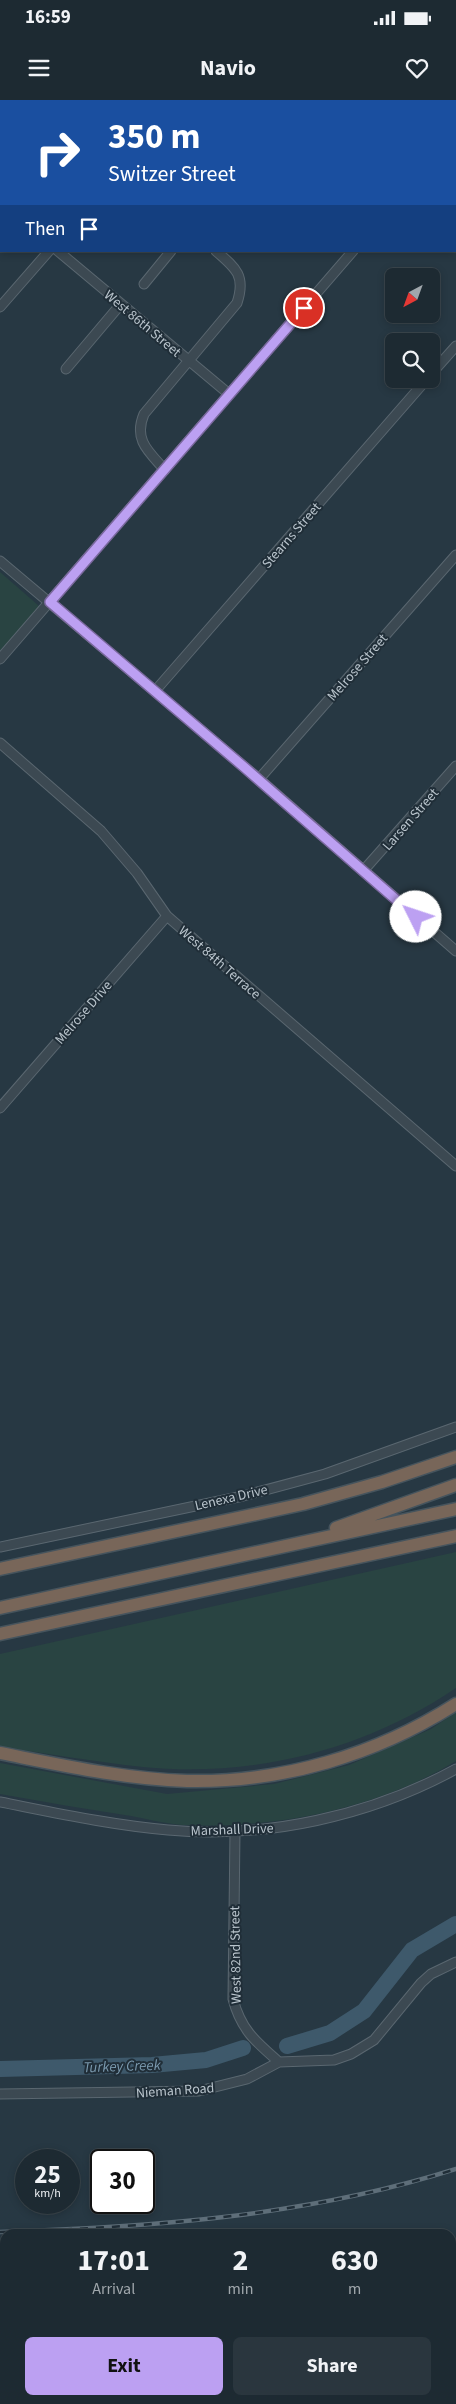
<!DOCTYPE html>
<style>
body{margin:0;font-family:"Source Sans 3",sans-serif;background:#2a363e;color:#f1f3f6;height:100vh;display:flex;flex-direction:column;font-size:19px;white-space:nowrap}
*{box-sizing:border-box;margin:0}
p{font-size:16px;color:#a0a7ac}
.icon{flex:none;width:28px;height:28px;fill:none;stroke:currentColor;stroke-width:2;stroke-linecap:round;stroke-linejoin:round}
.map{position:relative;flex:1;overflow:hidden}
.side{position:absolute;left:0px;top:2129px;width:456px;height:176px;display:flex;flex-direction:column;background:#1d2a32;border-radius:15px 15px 0 0;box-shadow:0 2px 8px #0003,0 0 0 1px #3b464d}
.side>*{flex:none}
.banner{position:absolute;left:0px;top:0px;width:456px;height:152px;box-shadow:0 2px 8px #0003,0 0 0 1px #3b464d;background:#1a4fa0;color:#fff;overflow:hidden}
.needle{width:32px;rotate:221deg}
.tools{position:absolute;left:385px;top:168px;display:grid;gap:10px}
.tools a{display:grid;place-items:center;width:55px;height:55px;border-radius:8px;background:#1d2a32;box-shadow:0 2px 8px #0003,0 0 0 1px #3b464d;font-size:25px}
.speed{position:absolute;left:15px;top:2049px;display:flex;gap:10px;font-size:25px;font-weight:700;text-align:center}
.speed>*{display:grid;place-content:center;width:65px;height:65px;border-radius:50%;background:#1d2a32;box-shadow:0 2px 8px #0003,0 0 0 1px #3b464d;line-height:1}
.speed small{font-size:12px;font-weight:400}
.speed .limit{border:2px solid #111;border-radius:8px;background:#fff;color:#111}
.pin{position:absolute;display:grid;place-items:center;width:42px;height:42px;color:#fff;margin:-21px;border:2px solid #fff;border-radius:50%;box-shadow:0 1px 5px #0007}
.me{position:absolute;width:55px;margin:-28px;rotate:311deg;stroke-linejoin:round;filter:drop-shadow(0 0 4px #0008)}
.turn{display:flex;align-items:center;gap:18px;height:105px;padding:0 25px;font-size:22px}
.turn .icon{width:65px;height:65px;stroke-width:2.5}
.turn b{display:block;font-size:35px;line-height:42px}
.then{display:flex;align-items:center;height:48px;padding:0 25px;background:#0003;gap:10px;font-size:19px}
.eta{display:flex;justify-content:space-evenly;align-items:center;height:85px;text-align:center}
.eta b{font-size:30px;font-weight:700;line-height:35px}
.cta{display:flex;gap:10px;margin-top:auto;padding:10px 25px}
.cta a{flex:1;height:58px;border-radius:8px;background:#bca0f2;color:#111;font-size:20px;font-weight:700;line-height:58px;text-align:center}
.cta a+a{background:#2a363e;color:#f1f3f6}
.status{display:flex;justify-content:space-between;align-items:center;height:35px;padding:0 25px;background:#1d2a32;direction:ltr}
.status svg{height:14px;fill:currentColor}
header{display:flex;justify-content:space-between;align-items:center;height:65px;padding:0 25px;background:#1d2a32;font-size:22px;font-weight:700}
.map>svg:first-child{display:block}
</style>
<div class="status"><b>16:59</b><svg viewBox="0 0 49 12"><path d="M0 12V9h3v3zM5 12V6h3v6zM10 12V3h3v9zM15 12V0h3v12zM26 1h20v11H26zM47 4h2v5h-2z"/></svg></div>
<header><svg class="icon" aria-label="menu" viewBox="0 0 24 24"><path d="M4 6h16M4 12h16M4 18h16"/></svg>Navio<svg class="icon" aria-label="heart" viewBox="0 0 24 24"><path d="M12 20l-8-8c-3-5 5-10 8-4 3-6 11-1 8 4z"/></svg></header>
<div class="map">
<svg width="456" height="2304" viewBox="0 0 456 2304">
<rect width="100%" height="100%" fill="#273843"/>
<path fill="#294442" d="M 0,472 L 39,506 L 0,551 Z
M 456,1452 L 456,1588 C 365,1650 253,1678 143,1667 C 95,1662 47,1653 0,1647 L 0,1554 Z
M 456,1612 L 456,1661 C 377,1709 275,1729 183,1725 C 166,1724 148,1719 131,1716 C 87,1709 44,1702 0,1694 L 0,1663 L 167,1694 L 274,1684 L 349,1665 L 431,1629 Z"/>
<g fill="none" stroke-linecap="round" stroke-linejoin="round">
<path stroke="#3e596b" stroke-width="16" d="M 287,1946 L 330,1933 L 364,1911 L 412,1850 L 456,1824
M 0,1969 L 152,1965 L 206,1960 L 243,1948"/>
<g stroke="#5a6770" stroke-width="11">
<path id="minor" d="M 455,34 L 456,33
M 0,51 L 1,49
M 0,100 L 1,101
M 58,151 L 229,294
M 144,184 L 171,151
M 0,207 L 49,151
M 66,269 L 120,205
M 431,274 L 456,246
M 165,370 C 149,352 133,340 144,314 L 237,203 C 246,176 236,168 216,151
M 0,461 L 259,679 L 456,851
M 0,559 L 353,151
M 155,591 L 427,279
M 0,643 L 101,731 L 137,773 L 167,816 L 456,1066
M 259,679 L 456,455
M 363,771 L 456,666
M 0,1008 L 167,816
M 0,1447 L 243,1396 L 325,1374 L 456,1327
M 0,1702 C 56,1713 111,1725 168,1730 C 266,1739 370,1716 456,1669
M 235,1731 L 233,1899 C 241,1930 256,1942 279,1962
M 0,1994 L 199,1991 L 247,1979 L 279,1962 L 334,1960 L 351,1954 L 374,1940 L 421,1883 L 431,1874 L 456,1862
M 451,2238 L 456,2237
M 312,2304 L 314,2300"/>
</g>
<g stroke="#48555f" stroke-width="14">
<path id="major" d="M 295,0 L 296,1
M 313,0 L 315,1
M 455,121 L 456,122
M 455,138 L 456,139"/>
</g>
<g stroke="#46545d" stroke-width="15">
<path id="highway" d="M 336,1428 L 456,1385
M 0,1469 L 303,1404 L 382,1382 L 456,1357
M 0,1508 L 456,1409
M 0,1534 L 456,1436
M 0,1653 C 61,1665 124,1679 187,1681 C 282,1683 376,1655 456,1604"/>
</g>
<use href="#minor" stroke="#3c4952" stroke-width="9"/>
<use href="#major" stroke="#5a6872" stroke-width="11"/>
<use href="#highway" stroke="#786659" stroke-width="12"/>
<g stroke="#5e6e79" stroke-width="4.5">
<path id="rail" d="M 0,2132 C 154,2127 308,2116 456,2069"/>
</g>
<use href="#rail" stroke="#202e38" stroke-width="2.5" stroke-dasharray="8" stroke-linecap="butt"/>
</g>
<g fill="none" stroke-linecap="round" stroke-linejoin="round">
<g stroke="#7a689d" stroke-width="12">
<path id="route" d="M 304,208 L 50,502 L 244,667 L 416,817"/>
</g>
<use href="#route" stroke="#bca0f2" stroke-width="9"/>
</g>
<g text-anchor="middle" stroke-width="4" stroke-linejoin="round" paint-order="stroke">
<g font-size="14" fill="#b9c4cc" stroke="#202e38">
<text transform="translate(143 223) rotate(40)" y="5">West 86th Street</text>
<text transform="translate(291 435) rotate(-49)" y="5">Stearns Street</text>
<text transform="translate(357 567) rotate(-49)" y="5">Melrose Street</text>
<text transform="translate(410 719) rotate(-49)" y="5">Larsen Street</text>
<text transform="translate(220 862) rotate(41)" y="5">West 84th Terrace</text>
<text transform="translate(83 912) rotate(-49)" y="5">Melrose Drive</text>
<text transform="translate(231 1397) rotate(-13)" y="5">Lenexa Drive</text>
<text transform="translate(232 1729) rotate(-2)" y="5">Marshall Drive</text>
<text transform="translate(235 1855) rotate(-91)" y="5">West 82nd Street</text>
<text transform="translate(175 1990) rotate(-4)" y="5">Nieman Road</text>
</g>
<g font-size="15" font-style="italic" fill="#7a99ae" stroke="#202e38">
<text transform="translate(122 1966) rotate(-2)" y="5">Turkey Creek</text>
</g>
</g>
</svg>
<div class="tools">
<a><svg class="needle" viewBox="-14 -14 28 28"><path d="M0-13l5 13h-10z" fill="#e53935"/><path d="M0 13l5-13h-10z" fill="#a0a7ac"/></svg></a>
<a><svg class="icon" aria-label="search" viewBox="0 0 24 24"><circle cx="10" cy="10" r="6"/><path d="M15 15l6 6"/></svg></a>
</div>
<div class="speed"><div>25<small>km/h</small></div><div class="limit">30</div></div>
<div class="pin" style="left:304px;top:208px;background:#d93025"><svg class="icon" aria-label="arrive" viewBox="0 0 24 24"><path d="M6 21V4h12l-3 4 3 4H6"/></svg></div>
<svg class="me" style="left:416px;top:817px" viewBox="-20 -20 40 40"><circle r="19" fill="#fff"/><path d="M0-13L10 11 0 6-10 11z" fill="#bca0f2"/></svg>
<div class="banner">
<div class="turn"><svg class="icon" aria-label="right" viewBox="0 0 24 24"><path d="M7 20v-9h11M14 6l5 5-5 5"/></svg><div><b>350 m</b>Switzer Street</div></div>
<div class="then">Then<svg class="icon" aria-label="arrive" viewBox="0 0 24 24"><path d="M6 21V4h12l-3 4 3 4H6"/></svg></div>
</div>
<section class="side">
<div class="eta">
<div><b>17:01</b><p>Arrival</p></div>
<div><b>2</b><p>min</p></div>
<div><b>630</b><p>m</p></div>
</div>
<div class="cta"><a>Exit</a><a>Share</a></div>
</section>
</div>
